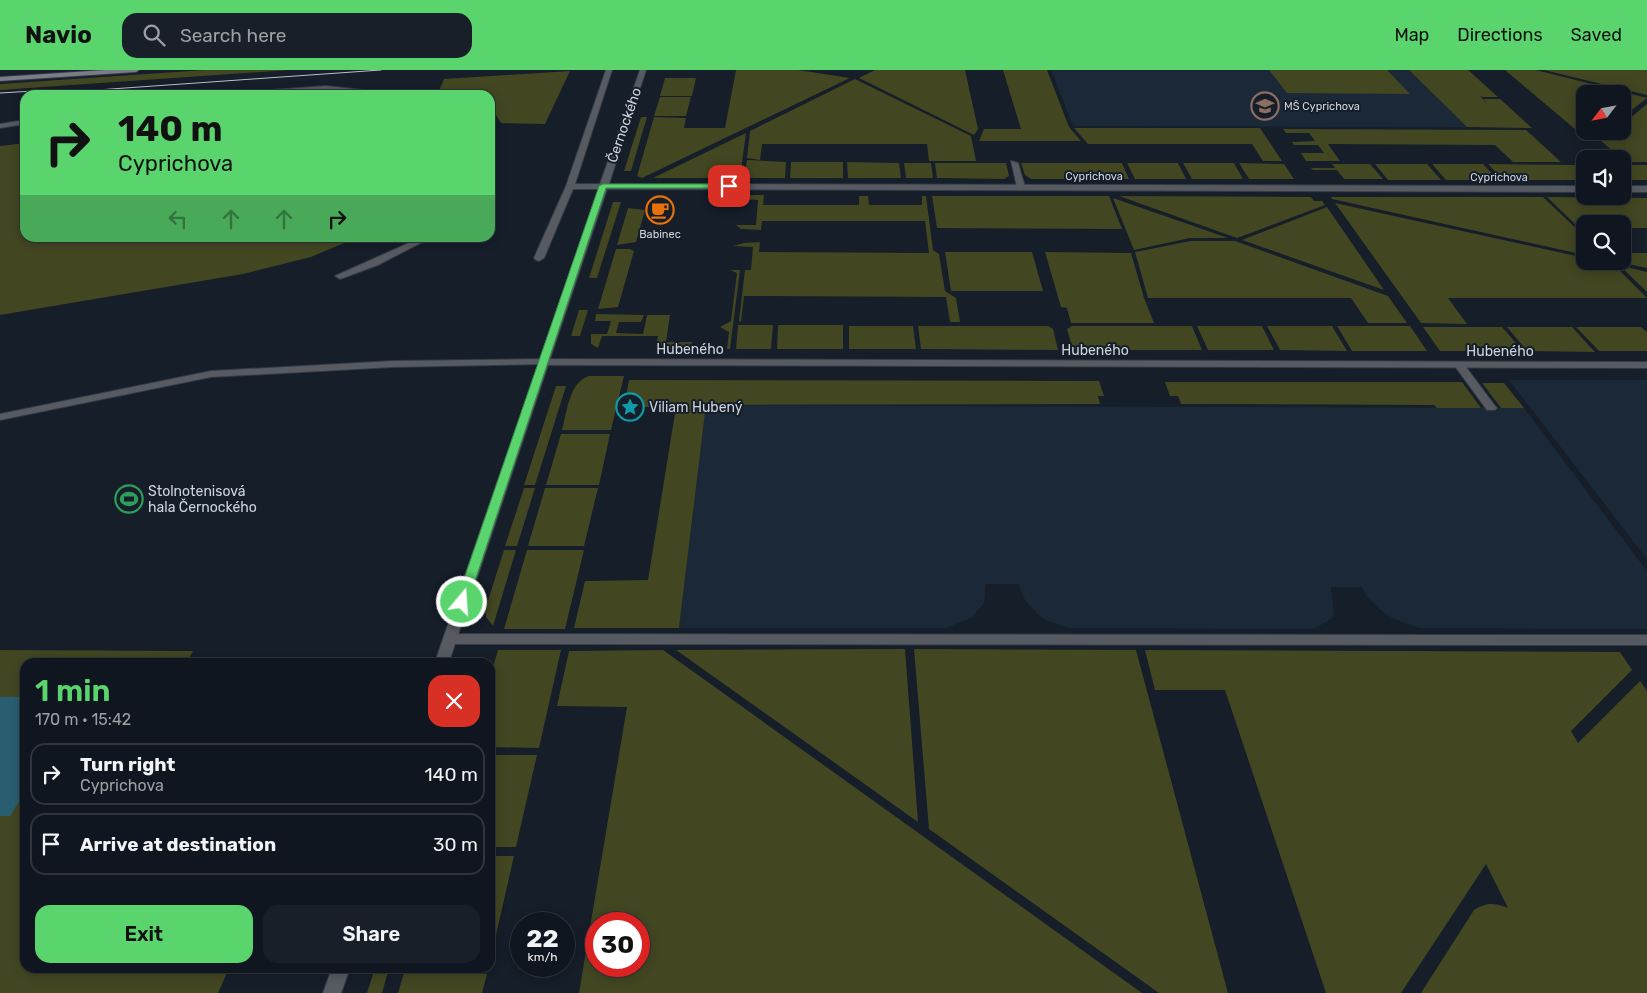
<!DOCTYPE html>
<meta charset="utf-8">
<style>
body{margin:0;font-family:Rubik,sans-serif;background:#191f28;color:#f1f3f6;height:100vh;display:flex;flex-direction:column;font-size:19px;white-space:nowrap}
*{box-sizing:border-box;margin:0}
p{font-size:16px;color:#9c9fa4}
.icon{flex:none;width:28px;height:28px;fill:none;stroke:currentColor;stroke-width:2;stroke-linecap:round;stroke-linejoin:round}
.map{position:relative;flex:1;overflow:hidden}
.drawer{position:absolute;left:20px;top:588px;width:475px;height:315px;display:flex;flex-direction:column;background:#10161f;border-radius:15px;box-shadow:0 2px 12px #0003,0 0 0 1px #30353d}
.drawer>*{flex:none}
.guide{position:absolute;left:20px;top:20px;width:475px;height:152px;border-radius:15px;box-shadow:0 2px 12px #0003,0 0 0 1px #30353d;background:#5ad56e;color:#111;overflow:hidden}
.needle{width:32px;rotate:238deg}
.fabs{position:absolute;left:1576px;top:15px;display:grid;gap:10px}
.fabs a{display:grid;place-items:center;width:55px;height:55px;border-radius:10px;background:#10161f;box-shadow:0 2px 12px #0003,0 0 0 1px #30353d;font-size:25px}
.speed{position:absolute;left:510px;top:842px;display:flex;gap:10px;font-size:25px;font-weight:700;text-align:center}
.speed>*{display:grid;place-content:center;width:65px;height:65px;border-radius:50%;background:#10161f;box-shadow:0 2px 12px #0003,0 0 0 1px #30353d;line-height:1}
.speed small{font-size:12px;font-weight:400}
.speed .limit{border:8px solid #d22;background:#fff;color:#111}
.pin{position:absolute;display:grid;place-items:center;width:42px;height:42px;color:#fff;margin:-21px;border-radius:10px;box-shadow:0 2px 8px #0006}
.me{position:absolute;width:55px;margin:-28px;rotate:18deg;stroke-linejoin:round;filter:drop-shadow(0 0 4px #0008)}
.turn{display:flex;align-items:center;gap:18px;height:105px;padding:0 15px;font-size:22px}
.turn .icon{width:65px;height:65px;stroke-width:2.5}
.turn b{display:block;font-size:35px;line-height:42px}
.lanes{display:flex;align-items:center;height:48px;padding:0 15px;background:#0003;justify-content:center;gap:25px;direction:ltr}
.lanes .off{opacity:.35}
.round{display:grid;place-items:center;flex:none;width:52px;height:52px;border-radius:15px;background:#191f28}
.overview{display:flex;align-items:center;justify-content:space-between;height:85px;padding:0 15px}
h1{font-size:30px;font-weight:600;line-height:38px;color:#5ad56e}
.primary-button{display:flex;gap:10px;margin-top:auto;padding:10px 15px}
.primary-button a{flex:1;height:58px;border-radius:15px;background:#5ad56e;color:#111;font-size:20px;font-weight:600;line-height:58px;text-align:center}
.primary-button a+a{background:#191f28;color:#f1f3f6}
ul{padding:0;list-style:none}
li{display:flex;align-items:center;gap:15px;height:62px;margin:0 10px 8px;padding:0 5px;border:2px solid #30353d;border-radius:15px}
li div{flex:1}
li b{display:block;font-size:19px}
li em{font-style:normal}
header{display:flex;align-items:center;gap:30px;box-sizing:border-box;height:70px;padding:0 25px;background:#5ad56e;color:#111}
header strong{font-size:24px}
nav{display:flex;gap:28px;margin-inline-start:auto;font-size:18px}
.search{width:350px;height:45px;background:#191f28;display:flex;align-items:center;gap:12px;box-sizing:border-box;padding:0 18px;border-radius:15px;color:#9c9fa4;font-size:19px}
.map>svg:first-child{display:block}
</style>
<header>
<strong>Navio</strong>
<div class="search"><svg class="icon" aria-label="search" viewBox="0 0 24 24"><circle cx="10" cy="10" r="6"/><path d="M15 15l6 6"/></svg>Search here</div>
<nav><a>Map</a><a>Directions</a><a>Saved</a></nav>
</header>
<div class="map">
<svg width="1647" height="923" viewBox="0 0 1647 923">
<rect width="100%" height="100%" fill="#151e29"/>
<path fill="#1b2837" d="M 1051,0 L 1409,0 L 1467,57 L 1073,56 Z
M 1509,310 L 1647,310 L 1647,489 Z
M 706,335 L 1524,338 L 1647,501 L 1647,559 L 1419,558 L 1394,549 L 1383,542 L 1366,526 L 1362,517 L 1331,517 L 1334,543 L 1331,549 L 1314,559 L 1068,558 L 1045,550 L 1037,544 L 1025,530 L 1018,514 L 986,514 L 984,533 L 973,547 L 946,558 L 679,558 Z"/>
<path fill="#424621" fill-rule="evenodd" d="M 205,0 L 290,0 L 0,20 L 0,14 Z
M 736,0 L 798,0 L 850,8 L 642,108 L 637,106 L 654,47 L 686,48 L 684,58 L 725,58 Z
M 875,0 L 965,0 L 978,59 L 974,65 L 859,8 Z
M 1003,0 L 1047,0 L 1069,57 L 1081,71 L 979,71 L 984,59 L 1021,59 Z
M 1269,0 L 1387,0 L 1410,24 L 1287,23 Z
M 1409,0 L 1468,0 L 1498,27 L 1482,27 L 1479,25 L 1486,32 L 1484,29 L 1500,29 L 1532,58 L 1467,57 Z
M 1505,0 L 1536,0 L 1647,28 L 1623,47 L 1622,24 L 1585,24 L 1585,60 L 1576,60 Z
M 1544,0 L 1647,0 L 1647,25 Z
M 570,1 L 545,54 L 501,53 L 494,42 L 490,40 L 490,25 L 437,25 L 444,9 Z
M 665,8 L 696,8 L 692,26 L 660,26 Z
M 855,9 L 971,66 L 976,91 L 929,91 L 927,74 L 762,74 L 760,90 L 747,88 L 750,61 Z
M 660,27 L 691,27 L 686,46 L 654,46 Z
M 1647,34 L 1647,92 L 1626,92 L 1601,71 L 1613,61 L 1622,61 L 1623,54 Z
M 641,47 L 647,47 L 631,101 L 624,101 Z
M 1074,58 L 1260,58 L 1282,91 L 1263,91 L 1252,74 L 1088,74 Z
M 1283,59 L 1526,60 L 1561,92 L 1513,92 L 1495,75 L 1328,74 L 1340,91 L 1306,91 L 1301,83 L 1324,83 L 1318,75 L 1294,75 L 1292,72 L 1315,71 L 1309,63 L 1286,63 Z
M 746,63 L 740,108 L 653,108 Z
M 25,73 L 25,168 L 356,168 L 311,187 L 243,204 L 0,245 L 0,76 Z
M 747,90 L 786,92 L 785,108 L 744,108 Z
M 791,92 L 843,92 L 843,108 L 790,108 Z
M 847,92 L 899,93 L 901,108 L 848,108 Z
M 904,93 L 931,93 L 933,108 L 906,108 Z
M 935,93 L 1006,93 L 1009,106 L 1004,109 L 937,108 Z
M 1021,93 L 1122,93 L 1129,109 L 1031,109 L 1025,105 Z
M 1127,93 L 1178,93 L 1186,109 L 1135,109 Z
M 1183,93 L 1234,93 L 1243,109 L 1192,109 Z
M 1239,93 L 1284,94 L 1294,109 L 1249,109 Z
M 1332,94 L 1370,94 L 1383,109 L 1344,109 L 1337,100 L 1313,100 L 1311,98 L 1335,98 Z
M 1375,94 L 1427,94 L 1441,110 L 1388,110 Z
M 1432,94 L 1483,94 L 1498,110 L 1446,110 Z
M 1488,94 L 1584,95 L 1585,110 L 1503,110 Z
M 1623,95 L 1647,95 L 1647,110 L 1623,110 Z
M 744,125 L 764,125 L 763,135 L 859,135 L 859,126 L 868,126 L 869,135 L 922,135 L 922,126 L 926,126 L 933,180 L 939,184 L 945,221 L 956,228 L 960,252 L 950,252 L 946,227 L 744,226 L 741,252 L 739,251 L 745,200 L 751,200 L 753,177 L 733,176 L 744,173 L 760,172 L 759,182 L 929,183 L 925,151 L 762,151 L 761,160 L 741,159 L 736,155 L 756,155 L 758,130 L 739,129 Z
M 932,126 L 1109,126 L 1122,159 L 937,158 Z
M 1119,126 L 1311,127 L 1314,131 L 1322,131 L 1325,135 L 1237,168 Z
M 1331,127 L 1543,127 L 1585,167 L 1585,185 L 1332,129 Z
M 1547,127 L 1647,128 L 1647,158 L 1623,158 L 1622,154 L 1585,154 L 1585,158 L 1579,158 Z
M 1113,128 L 1228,168 L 1190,168 L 1134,180 Z
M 613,132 L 621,132 L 597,208 L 589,208 Z
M 1335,133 L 1585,188 L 1585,191 L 1613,194 L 1647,228 L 1448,228 L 1467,254 L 1421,253 Z
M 1327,137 L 1384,220 L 1242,170 Z
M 628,138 L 645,140 L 636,172 L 617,175 Z
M 1191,171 L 1235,171 L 1388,226 L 1407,253 L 1368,253 L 1351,228 L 1148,228 L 1135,182 Z
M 616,179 L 630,179 L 634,181 L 618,237 L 598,239 Z
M 945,182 L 1032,182 L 1043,221 L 951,221 Z
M 1045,182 L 1131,183 L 1144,228 L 1154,253 L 1071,253 L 1067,238 L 1061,237 Z
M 1623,183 L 1647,183 L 1647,198 L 1614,191 L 1622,191 Z
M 1619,195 L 1647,202 L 1647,222 Z
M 730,200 L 740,200 L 730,279 L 727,279 L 729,262 L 720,257 L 731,251 L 737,203 Z
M 579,240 L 588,240 L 580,266 L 571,266 Z
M 596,244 L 644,245 L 641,252 L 619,252 L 616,263 L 643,264 L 647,245 L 670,245 L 666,272 L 693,272 L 687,278 L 656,278 L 658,266 L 602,266 L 598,278 L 591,274 L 591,264 L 607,264 L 611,251 L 595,251 Z
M 738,255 L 773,255 L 771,279 L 736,279 Z
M 778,255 L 843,255 L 843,279 L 777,279 Z
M 849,256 L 913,256 L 916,279 L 849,279 Z
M 918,256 L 1048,256 L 1053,259 L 1058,280 L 921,279 Z
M 1072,256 L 1192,256 L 1202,280 L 1073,280 L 1067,259 Z
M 1197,256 L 1262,256 L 1274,280 L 1208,280 Z
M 1267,256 L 1332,256 L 1347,281 L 1280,280 Z
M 1337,256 L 1410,256 L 1427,281 L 1352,281 Z
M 1423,257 L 1502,257 L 1523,281 L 1440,281 Z
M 1507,257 L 1572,257 L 1595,282 L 1527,281 Z
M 1576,257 L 1641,257 L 1647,262 L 1647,281 L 1599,281 Z
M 589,306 L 624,306 L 611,360 L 562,360 C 567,342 569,312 589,306 Z
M 629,310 L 1099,311 L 1104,326 L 1098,326 L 1100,334 L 706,335 L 679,558 L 574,558 L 585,511 L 648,510 L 676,337 L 624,337 Z
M 1165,312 L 1462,312 L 1481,338 L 1437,338 L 1434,335 L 1181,334 L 1178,326 L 1170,326 Z
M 1482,313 L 1504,313 L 1524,338 L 1501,338 Z
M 556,316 L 566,316 L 535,415 L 524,415 Z
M 561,364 L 610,364 L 599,415 L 546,415 Z
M 524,418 L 535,418 L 517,476 L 505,476 Z
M 545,418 L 598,418 L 584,476 L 528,476 Z
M 504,480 L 516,480 L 493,556 L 486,547 L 485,540 Z
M 527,480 L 584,480 L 565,559 L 504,559 Z
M 905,579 L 918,752 L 676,580 Z
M 914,579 L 1136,580 L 1228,923 L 1159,923 L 929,759 Z
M 0,580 L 193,581 L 187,592 L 25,592 L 25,898 L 229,898 L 218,923 L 0,923 Z
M 498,580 L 561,580 L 539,678 L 490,677 L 490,608 Z
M 663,580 L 1142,923 L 579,923 L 627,637 L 557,636 L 569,581 ZM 596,854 L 639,854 L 639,896 L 596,896 Z
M 1145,580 L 1620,582 L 1632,600 L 1571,661 L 1578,673 L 1640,611 L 1647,621 L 1647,923 L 1421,923 L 1474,840 C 1488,832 1494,833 1508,838 L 1486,794 L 1401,923 L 1326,923 L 1225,620 L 1155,620 Z
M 490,685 L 537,685 L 516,777 L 490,777 Z
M 490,786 L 514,786 L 490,891 Z
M 375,898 L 389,898 L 382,923 L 367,923 Z
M 404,903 L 487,904 L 482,923 L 398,923 Z"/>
<path fill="#295e71" d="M 0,627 L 25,627 L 25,722 L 10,746 L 0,746 Z"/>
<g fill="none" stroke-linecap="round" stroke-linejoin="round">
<g stroke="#323b45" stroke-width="2">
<path id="service" d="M 326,16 L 391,23 L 395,25 C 371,25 348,20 325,20 C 293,20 261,25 228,25 L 232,23 Z
M 25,50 L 25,54 L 0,58 L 0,54 Z
M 1011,91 L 1018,93 L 1025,117 L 1024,119 L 1017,117 Z
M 420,168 L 430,168 L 378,195 L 343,208 L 340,209 L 335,206 Z
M 543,289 L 548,292 L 547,294 L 393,297 L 211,307 L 0,350 L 0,344 L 211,301 L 393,291 Z
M 1459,292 L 1463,293 L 1495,336 L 1497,338 L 1495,340 L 1487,340 L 1454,295 Z
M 450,564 L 1647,565 L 1647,575 L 450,574 L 445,573 L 443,569 L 445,565 Z"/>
</g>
<g stroke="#323b45" stroke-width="2">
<path id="minor" d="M 606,0 L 612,0 L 575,114 L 600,114 L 640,0 L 646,0 L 609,114 L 1585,116 L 1585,122 L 607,119 L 550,289 L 1647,292 L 1647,298 L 548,295 L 449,592 L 435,592 L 599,119 L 573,119 L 544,188 L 539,191 L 536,190 L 534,188 L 566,116 Z
M 1622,116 L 1647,116 L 1647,122 L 1622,122 Z
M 332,898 L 350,898 L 341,923 L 323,923 Z"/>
</g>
<g stroke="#323b45" stroke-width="2">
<path id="secondary" d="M 105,0 L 139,0 L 136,2 L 0,11 L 0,7 Z"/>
</g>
<use href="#service" fill="#585a61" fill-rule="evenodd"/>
<use href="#minor" fill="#585a61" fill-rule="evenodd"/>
<use href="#secondary" fill="#7a7c87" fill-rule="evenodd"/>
<path stroke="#bac0c8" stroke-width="1" d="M 0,23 L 34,21
M 26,25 L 381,0"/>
</g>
<path fill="#5ad56e" stroke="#3a8a48" d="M 729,114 L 732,115 L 732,118 L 606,118 L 468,532 L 466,536 L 458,536 L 456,532 L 599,116 L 603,114 Z"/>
<defs>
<g id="school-ring" transform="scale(1.4375)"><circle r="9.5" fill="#151e29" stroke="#8d6e63" stroke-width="1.5"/><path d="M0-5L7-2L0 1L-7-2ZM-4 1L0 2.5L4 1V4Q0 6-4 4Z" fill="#8d6e63"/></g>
<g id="cafe-ring" transform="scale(1.4375)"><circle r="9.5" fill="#151e29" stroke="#e8710a" stroke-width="1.5"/><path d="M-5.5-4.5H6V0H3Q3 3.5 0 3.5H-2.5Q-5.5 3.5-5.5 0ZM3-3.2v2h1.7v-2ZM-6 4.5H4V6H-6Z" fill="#e8710a"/></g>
<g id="sight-ring" transform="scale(1.4375)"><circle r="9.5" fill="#151e29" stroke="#0f9aa8" stroke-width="1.5"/><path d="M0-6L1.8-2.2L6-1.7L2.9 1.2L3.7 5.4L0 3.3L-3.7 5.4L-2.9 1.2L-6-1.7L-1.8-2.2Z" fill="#0f9aa8"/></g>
<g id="stadium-ring" transform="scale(1.4375)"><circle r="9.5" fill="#151e29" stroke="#2e9e5b" stroke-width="1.5"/><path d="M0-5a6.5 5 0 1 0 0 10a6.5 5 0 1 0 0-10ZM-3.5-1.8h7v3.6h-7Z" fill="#2e9e5b"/></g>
</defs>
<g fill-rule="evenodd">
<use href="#school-ring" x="1265" y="36"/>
<use href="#cafe-ring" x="660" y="140"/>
<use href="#sight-ring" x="630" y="337"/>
<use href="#stadium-ring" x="129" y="429"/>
</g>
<g text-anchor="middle" stroke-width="4" stroke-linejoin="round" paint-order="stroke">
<g font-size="11" fill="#cdd3db" stroke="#151e29" text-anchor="start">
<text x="1284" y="40">MŠ Cyprichova</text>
<text x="660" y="168" text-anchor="middle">Babinec</text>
</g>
<g font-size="11" fill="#cdd3db" stroke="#151e29">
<text x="1094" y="110">Cyprichova</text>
<text x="1499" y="111">Cyprichova</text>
</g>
<g font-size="14" fill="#cdd3db" stroke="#151e29">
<text transform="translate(624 55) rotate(-71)" y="5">Černockého</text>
<text x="690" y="284">Hubeného</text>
<text x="1095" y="285">Hubeného</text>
<text x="1500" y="286">Hubeného</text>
</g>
<g font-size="14" fill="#cdd3db" stroke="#151e29" text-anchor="start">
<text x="649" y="342">Viliam Hubený</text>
<text x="148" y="426">Stolnotenisová<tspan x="148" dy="16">hala Černockého</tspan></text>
</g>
</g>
</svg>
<div class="fabs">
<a><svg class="needle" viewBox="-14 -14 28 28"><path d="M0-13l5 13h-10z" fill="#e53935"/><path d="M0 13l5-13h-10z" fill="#9c9fa4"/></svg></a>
<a><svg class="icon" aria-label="sound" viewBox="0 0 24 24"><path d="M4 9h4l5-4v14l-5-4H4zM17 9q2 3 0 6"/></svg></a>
<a><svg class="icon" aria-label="search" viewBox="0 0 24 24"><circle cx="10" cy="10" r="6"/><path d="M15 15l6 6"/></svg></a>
</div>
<div class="speed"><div>22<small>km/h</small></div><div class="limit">30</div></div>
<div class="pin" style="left:729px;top:116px;background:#d93025"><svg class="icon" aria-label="arrive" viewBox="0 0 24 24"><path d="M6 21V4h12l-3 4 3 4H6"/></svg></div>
<svg class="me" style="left:462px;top:532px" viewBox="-20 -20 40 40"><circle r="17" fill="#5ad56e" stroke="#fff" stroke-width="3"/><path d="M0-11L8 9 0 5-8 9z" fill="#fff"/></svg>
<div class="guide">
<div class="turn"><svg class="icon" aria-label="right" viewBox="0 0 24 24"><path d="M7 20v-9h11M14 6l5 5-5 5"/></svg><div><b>140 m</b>Cyprichova</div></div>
<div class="lanes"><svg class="icon off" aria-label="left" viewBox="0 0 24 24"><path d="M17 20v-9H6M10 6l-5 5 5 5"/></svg><svg class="icon off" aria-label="ahead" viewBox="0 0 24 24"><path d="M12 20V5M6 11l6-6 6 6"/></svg><svg class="icon off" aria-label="ahead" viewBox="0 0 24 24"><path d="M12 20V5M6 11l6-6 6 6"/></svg><svg class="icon" aria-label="right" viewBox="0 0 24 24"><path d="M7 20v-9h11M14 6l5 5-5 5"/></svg></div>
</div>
<section class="drawer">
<div class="overview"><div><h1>1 min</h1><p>170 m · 15:42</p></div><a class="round" style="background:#d93025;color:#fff"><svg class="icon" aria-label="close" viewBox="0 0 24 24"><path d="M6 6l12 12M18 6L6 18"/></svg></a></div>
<ul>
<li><svg class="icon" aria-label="right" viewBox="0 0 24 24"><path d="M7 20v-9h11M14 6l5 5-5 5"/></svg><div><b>Turn right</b><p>Cyprichova</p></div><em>140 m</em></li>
<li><svg class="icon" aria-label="arrive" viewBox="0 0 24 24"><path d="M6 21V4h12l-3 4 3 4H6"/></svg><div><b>Arrive at destination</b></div><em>30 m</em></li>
</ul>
<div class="primary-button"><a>Exit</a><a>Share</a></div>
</section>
</div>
